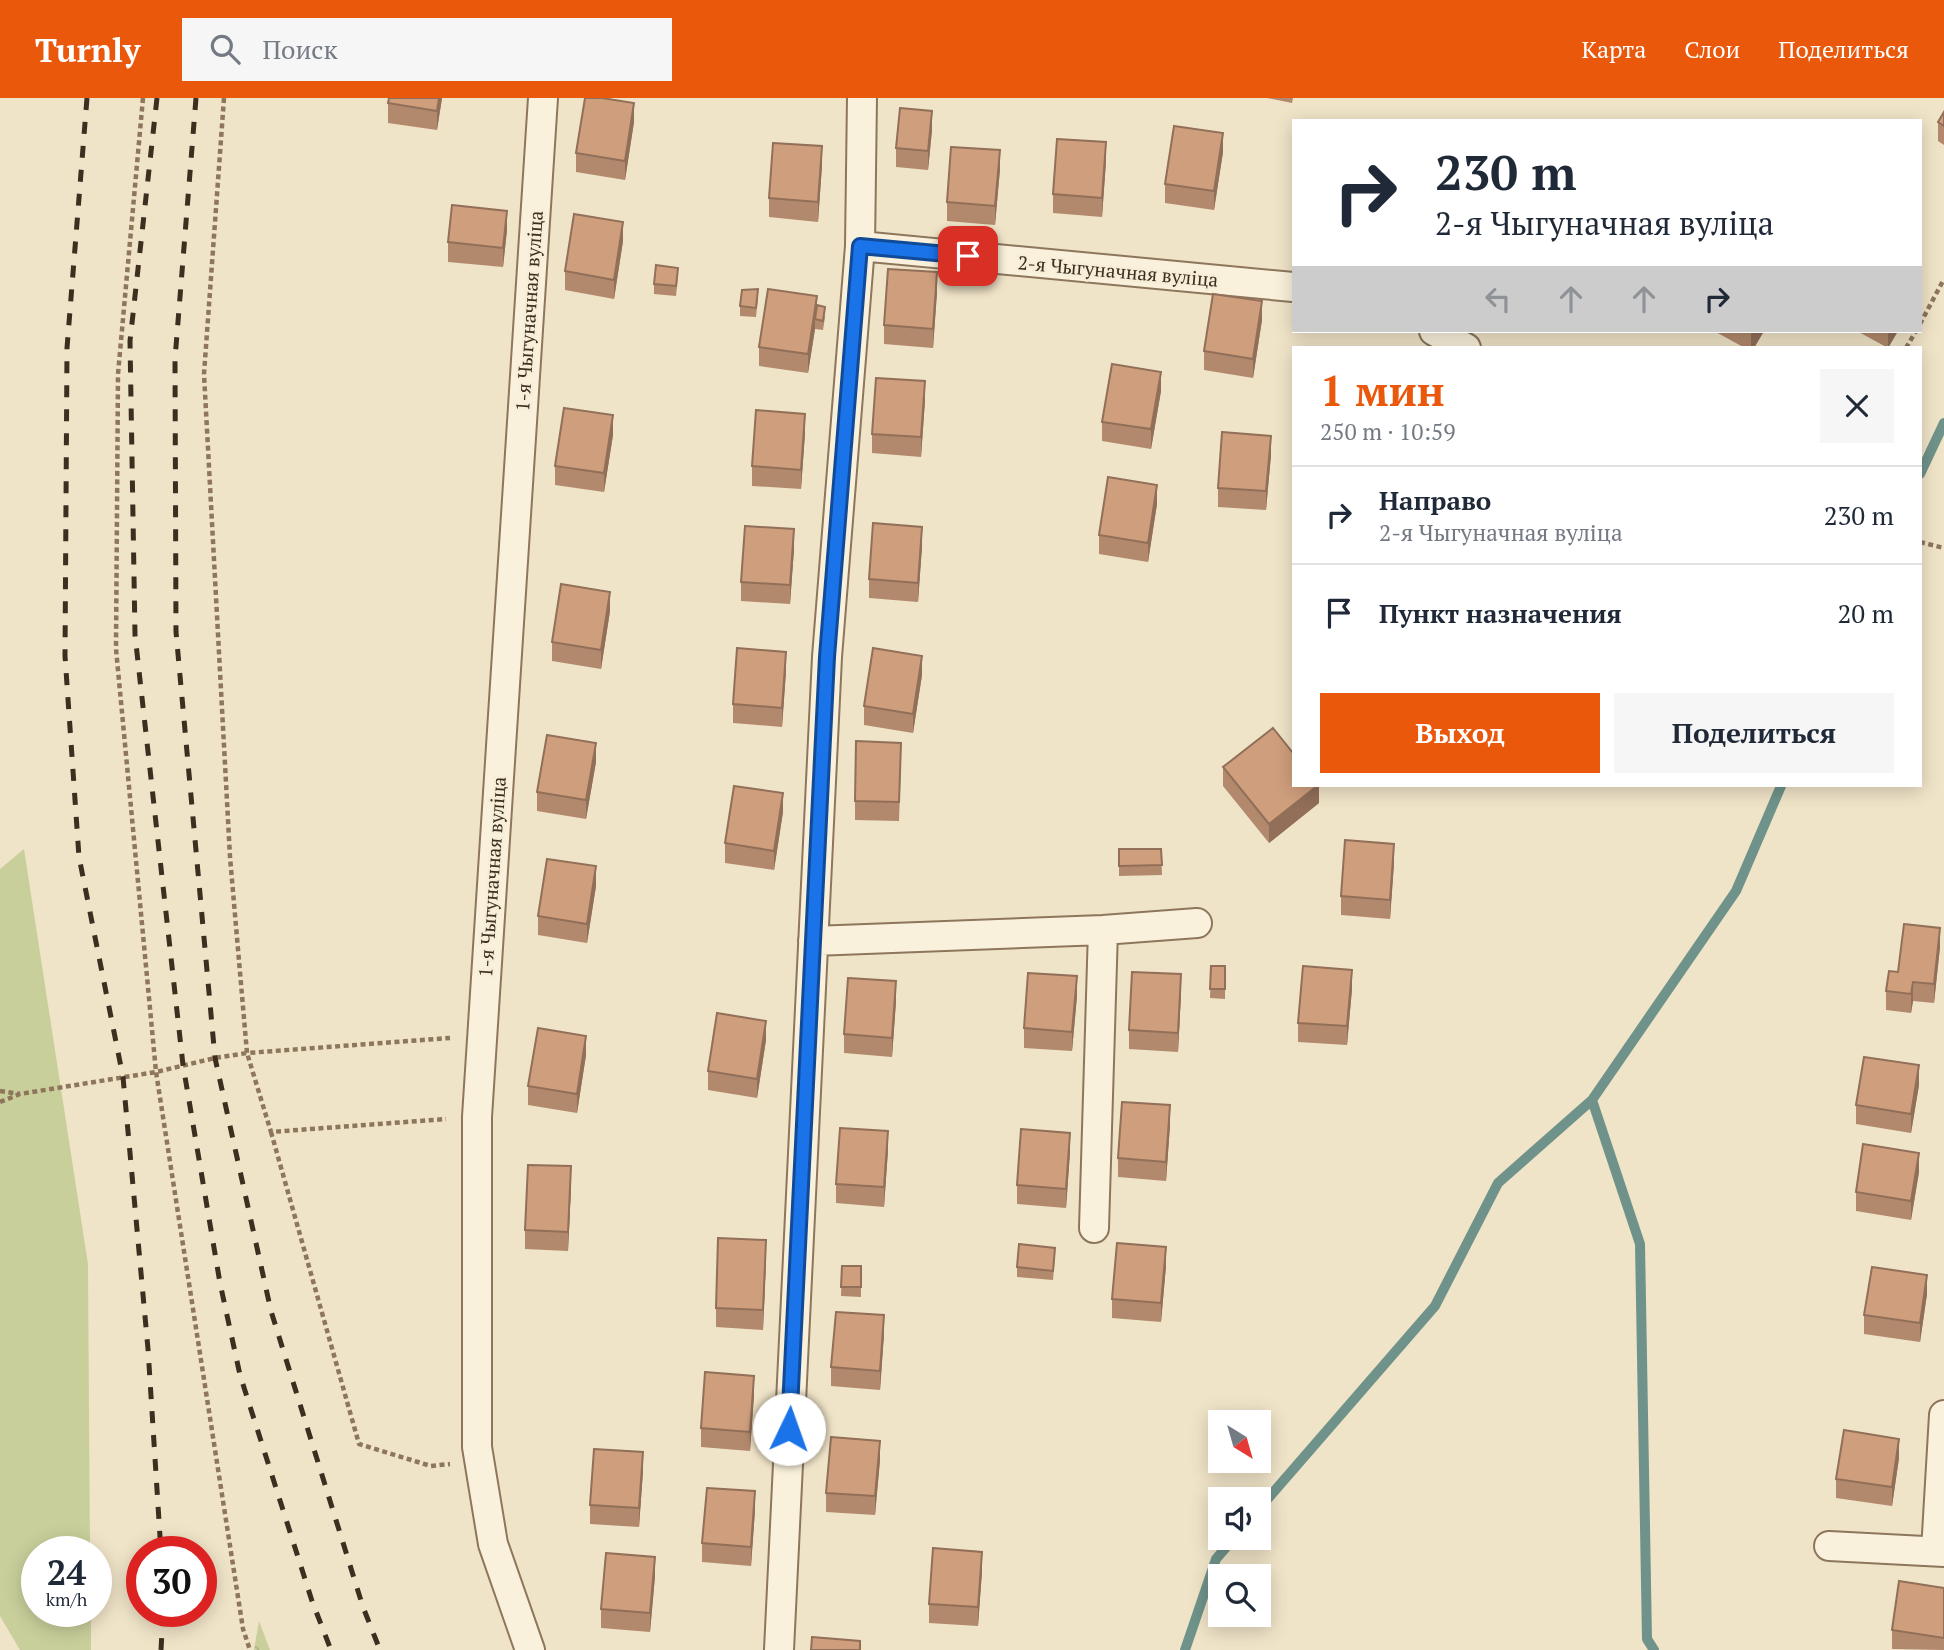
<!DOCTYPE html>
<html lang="ru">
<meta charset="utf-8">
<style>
body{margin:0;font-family:"PT Serif",serif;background:#f6f6f7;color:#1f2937;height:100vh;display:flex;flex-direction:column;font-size:26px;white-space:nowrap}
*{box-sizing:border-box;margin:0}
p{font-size:23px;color:#747a83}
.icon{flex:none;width:38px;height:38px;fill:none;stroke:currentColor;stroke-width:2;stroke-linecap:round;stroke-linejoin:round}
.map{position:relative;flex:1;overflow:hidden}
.details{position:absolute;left:1292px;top:248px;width:630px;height:441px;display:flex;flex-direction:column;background:#fff;border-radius:0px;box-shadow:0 4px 18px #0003}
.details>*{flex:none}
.top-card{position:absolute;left:1292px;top:21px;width:630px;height:214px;border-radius:0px;box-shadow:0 4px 18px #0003;background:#fff;color:#1f2937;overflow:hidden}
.needle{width:46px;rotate:143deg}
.tools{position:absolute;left:1208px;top:1312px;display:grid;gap:14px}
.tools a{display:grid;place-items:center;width:63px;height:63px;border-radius:0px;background:#fff;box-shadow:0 4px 18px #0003;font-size:35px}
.speed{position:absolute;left:21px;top:1438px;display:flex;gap:14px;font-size:35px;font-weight:700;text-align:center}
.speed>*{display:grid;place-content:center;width:91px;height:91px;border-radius:50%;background:#fff;box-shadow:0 4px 18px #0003;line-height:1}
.speed small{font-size:18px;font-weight:400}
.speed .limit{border:10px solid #d22;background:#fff;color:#111}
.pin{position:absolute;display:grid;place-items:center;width:60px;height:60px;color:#fff;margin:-30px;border-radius:14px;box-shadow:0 4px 10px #0006}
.me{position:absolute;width:77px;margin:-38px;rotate:3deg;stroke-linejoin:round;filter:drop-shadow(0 0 5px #0008)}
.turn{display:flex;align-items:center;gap:24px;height:147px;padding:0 28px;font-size:32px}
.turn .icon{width:91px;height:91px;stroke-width:2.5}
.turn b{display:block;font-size:49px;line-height:60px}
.lanes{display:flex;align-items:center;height:66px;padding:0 28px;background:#0003;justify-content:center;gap:35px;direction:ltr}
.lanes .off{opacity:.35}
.round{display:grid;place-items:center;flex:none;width:74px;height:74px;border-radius:0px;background:#f6f6f7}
.head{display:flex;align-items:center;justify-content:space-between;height:119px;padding:0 28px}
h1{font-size:42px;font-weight:700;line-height:52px;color:#ea580c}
.button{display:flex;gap:14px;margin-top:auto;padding:14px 28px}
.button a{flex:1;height:80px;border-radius:0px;background:#ea580c;color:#fff;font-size:28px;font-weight:700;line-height:80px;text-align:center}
.button a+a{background:#f6f6f7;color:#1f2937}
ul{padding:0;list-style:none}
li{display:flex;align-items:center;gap:21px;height:98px;padding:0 28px;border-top:2px solid #e0e1e3}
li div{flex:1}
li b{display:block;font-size:26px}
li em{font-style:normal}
header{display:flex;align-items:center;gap:42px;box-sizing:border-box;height:98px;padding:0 35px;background:#ea580c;color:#fff}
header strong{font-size:33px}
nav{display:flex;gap:38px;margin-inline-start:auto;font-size:24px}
.search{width:490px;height:63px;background:#f6f6f7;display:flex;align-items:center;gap:18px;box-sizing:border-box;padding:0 24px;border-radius:0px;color:#747a83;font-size:26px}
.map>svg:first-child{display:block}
</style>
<header>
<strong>Turnly</strong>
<div class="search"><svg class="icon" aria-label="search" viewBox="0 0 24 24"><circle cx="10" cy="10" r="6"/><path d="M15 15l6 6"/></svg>Поиск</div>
<nav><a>Карта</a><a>Слои</a><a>Поделиться</a></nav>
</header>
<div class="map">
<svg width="1944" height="1552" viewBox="0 0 1944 1552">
<defs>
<pattern id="forest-crowns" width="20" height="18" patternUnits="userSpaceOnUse" patternTransform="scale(1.75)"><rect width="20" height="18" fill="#c9cf9b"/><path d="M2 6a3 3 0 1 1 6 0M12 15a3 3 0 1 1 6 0" fill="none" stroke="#aeb285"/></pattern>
</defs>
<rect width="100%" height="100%" fill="#f0e4c8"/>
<path fill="url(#forest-crowns)" d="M 259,1523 L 270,1552 L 254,1552 Z"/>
<path fill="#c9cf9b" d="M 24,751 L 88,1166 L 90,1454 L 37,1454 L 37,1514 L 91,1514 L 91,1552 L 20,1552 L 0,1518 L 0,771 Z"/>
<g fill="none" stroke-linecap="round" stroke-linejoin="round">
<path stroke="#6f938a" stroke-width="10" d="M 1920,376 L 1944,325
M 1258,1412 L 1435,1208 L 1498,1085 L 1592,1002
M 1185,1552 L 1216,1461 L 1234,1440
M 1654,1552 L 1647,1541 L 1640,1146 L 1592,1002 L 1736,793 L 1781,688"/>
<g stroke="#8d765c" stroke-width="32">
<path id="minor" d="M 860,148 L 1293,189
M 1434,233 L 1466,250
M 813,843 L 1103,832 L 1197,825
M 1094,1130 L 1103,832
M 1829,1448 L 1944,1454
M 1936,1453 L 1944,1317
M 530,1552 L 493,1446 L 477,1349 L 477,1019 L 543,0
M 779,1552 L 827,559 L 860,148 L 862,0"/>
</g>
<path stroke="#8d765c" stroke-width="4.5" stroke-dasharray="5 3.5" stroke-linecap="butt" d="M 143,0 L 118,276 L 116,551 L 156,974 L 243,1531 L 250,1552
M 224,0 L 204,276 L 230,759 L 247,955 L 450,940
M 1920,226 L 1944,181
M 1906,250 L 1916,233
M 1920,444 L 1944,450
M 0,993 L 20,996
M 0,1004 L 20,996 L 156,974 L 215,960 L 247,955 L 271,1034 L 446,1021
M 271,1034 L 359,1346 L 431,1368 L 450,1366"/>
<use href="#minor" stroke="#faf1dc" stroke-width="28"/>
<path stroke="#3d2e20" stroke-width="5" stroke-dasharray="12 12" stroke-linecap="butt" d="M 87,0 L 67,250 L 65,558 L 79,759 L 123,979 L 148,1251 L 161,1454
M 157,0 L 130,243 L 135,537 L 183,967 L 220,1185 L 240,1277 L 312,1503 L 331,1552
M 196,0 L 175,261 L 176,534 L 215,960 L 271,1213 L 363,1509 L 380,1552
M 161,1552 L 163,1514"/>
</g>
<path fill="#b2896c" d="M 442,0 L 437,32 L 388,25 L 388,5 Z
M 1267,0 L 1293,0 L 1292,5 Z
M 1944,14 L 1944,47 L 1938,43 L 1938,24 Z
M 634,24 L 625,82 L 576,74 L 576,55 Z
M 932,32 L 928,72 L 896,69 L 896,50 Z
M 1223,54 L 1214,112 L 1165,105 L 1165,86 Z
M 1106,63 L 1102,119 L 1053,115 L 1053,96 Z
M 822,67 L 818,124 L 769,119 L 769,100 Z
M 1000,71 L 995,127 L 947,123 L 947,104 Z
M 507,132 L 503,169 L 448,164 L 448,144 Z
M 623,143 L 614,201 L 565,192 L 565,173 Z
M 678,179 L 676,198 L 654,196 L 654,186 Z
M 937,194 L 933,250 L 884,246 L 884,227 Z
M 758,200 L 756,219 L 740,218 L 740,208 Z
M 817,207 L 825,219 L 823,232 L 815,231 L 808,275 L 759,268 L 759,249 Z
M 1262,222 L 1253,280 L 1204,272 L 1204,253 Z
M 1714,233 L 1764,233 L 1754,250 L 1745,250 Z
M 1857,233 L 1898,233 L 1888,250 Z
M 1161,293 L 1151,351 L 1102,343 L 1102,324 Z
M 925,302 L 921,359 L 872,355 L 872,336 Z
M 805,335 L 801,391 L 752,388 L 752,368 Z
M 613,337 L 604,394 L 555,387 L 555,368 Z
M 1271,357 L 1266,412 L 1218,409 L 1218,390 Z
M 1157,406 L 1148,464 L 1099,456 L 1099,437 Z
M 922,448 L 918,504 L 869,500 L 869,481 Z
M 794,451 L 790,506 L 741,503 L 741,484 Z
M 610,513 L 601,571 L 552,563 L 552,544 Z
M 786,573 L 782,629 L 733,625 L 733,606 Z
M 922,577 L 913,635 L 864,627 L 864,608 Z
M 596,664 L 586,721 L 537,713 L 537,694 Z
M 901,664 L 899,723 L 855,722 L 855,703 Z
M 1223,669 L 1319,688 L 1319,705 L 1269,745 L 1223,688 Z
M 783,714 L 774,772 L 725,765 L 725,745 Z
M 1119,751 L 1161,751 L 1162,777 L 1119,778 Z
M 1394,765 L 1390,821 L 1341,817 L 1341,798 Z
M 596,788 L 587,845 L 538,837 L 538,818 Z
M 1940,849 L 1934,905 L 1913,903 L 1911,915 L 1886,912 L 1886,893 L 1898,874 Z
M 1211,868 L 1225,868 L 1225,901 L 1210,900 Z
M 1352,891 L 1347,947 L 1298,944 L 1298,925 Z
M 1181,895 L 1178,954 L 1129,951 L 1129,932 Z
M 1077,898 L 1072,953 L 1024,950 L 1024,930 Z
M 896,903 L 892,959 L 844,955 L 844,936 Z
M 766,942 L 757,1000 L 708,992 L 708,973 Z
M 586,957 L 577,1015 L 528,1007 L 528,988 Z
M 1919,987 L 1911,1035 L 1856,1026 L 1856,1007 Z
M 1170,1027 L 1166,1083 L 1118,1079 L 1118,1060 Z
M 888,1052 L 884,1109 L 836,1105 L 836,1086 Z
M 1070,1054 L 1066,1110 L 1017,1106 L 1017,1087 Z
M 1919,1074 L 1911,1122 L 1856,1113 L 1856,1094 Z
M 571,1088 L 568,1153 L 525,1151 L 525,1132 Z
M 1055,1159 L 1053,1182 L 1017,1179 L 1017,1169 Z
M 766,1161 L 763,1232 L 716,1229 L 716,1210 Z
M 842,1168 L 861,1168 L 861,1199 L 841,1198 Z
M 1166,1168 L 1161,1224 L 1112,1220 L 1112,1201 Z
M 1927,1196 L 1920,1244 L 1864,1236 L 1864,1217 Z
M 884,1236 L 880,1292 L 831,1288 L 831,1269 Z
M 754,1297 L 750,1353 L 701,1349 L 701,1330 Z
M 1899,1360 L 1892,1408 L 1836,1400 L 1836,1381 Z
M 880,1362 L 875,1417 L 826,1414 L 826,1395 Z
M 643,1373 L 639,1429 L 590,1426 L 590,1407 Z
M 755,1412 L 751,1468 L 702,1464 L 702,1445 Z
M 982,1473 L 978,1528 L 929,1525 L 929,1506 Z
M 655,1478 L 650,1534 L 601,1530 L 601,1511 Z
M 1944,1490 L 1944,1552 L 1892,1551 L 1892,1532 Z"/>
<path fill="#916f58" d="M 439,0 L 442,0 L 437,32 L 437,13 Z
M 634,5 L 634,24 L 625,82 L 625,63 Z
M 932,13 L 932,32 L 928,72 L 928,53 Z
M 1223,35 L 1223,54 L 1214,112 L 1214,93 Z
M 1106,44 L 1106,63 L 1102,119 L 1102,100 Z
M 822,48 L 822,67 L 818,124 L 818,104 Z
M 1000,52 L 1000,71 L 995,127 L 995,108 Z
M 507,113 L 507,132 L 503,169 L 503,150 Z
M 623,124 L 623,143 L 614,201 L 614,182 Z
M 937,174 L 937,194 L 933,250 L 933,231 Z
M 817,198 L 817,217 L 815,221 L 815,231 L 808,275 L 808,256 Z
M 1262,203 L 1262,222 L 1253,280 L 1253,261 Z
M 1753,233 L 1764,233 L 1754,250 L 1751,250 L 1751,235 Z
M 1888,233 L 1898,233 L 1888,250 Z
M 1161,274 L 1161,293 L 1151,351 L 1151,331 Z
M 925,283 L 925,302 L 921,359 L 921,339 Z
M 805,316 L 805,335 L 801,391 L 801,372 Z
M 613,317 L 613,337 L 604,394 L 604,375 Z
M 1271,338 L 1271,357 L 1266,412 L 1266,393 Z
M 1157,387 L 1157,406 L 1148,464 L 1148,445 Z
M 922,429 L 922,448 L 918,504 L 918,485 Z
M 794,431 L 794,451 L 790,506 L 790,487 Z
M 610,494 L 610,513 L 601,571 L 601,552 Z
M 786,554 L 786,573 L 782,629 L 782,610 Z
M 922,558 L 922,577 L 913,635 L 913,616 Z
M 596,645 L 596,664 L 586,721 L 586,702 Z
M 1317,688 L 1319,688 L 1319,705 L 1269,745 L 1269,726 Z
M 783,695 L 783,714 L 774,772 L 774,753 Z
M 1394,746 L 1394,765 L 1390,821 L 1390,802 Z
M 596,768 L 596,788 L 587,845 L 587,826 Z
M 1940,830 L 1940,849 L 1934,905 L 1934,886 Z
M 1352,872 L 1352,891 L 1347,947 L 1347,928 Z
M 1181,876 L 1181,895 L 1178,954 L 1178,935 Z
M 1077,878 L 1077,898 L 1072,953 L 1072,934 Z
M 896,883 L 896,903 L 892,959 L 892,940 Z
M 1913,884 L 1913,903 L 1911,915 L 1911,896 Z
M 766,923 L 766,942 L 757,1000 L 757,981 Z
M 586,938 L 586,957 L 577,1015 L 577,996 Z
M 1919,967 L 1919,987 L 1911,1035 L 1911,1016 Z
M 1170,1007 L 1170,1027 L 1166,1083 L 1166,1064 Z
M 888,1033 L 888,1052 L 884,1109 L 884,1089 Z
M 1070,1035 L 1070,1054 L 1066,1110 L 1066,1091 Z
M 1919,1055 L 1919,1074 L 1911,1122 L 1911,1103 Z
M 571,1068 L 571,1088 L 568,1153 L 568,1134 Z
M 766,1142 L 766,1161 L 763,1232 L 763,1212 Z
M 1166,1149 L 1166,1168 L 1161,1224 L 1161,1205 Z
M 1927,1177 L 1927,1196 L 1920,1244 L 1920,1225 Z
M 884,1217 L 884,1236 L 880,1292 L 880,1273 Z
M 754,1278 L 754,1297 L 750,1353 L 750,1334 Z
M 1899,1341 L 1899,1360 L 1892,1408 L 1892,1389 Z
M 880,1343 L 880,1362 L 875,1417 L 875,1398 Z
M 643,1354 L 643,1373 L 639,1429 L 639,1410 Z
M 755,1393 L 755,1412 L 751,1468 L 751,1449 Z
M 982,1454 L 982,1473 L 978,1528 L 978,1509 Z
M 655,1459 L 655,1478 L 650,1534 L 650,1515 Z"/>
<path fill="#cf9f7d" stroke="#916f58" stroke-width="2" d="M 389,0 L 439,0 L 437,13 L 388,5 Z
M 585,0 L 602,0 L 634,5 L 625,63 L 576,55 Z
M 900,10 L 932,13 L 928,53 L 896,50 Z
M 1944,14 L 1944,28 L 1938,24 Z
M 1174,28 L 1223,35 L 1214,93 L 1165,86 Z
M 1057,41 L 1106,44 L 1102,100 L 1053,96 Z
M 773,45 L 822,48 L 818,104 L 769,100 Z
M 951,49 L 1000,52 L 995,108 L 947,104 Z
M 452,107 L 507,113 L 503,150 L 448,144 Z
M 574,116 L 623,124 L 614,182 L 565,173 Z
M 656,167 L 678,170 L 676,188 L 654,186 Z
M 888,171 L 937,174 L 933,231 L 884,227 Z
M 758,191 L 756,210 L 740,208 L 742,192 Z
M 768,191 L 817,198 L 808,256 L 759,249 Z
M 1213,196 L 1262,203 L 1253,261 L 1204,253 Z
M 817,207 L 825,209 L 823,223 L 815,221 Z
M 1112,266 L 1161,274 L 1151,331 L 1102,324 Z
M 876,280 L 925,283 L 921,339 L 872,336 Z
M 564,310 L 613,317 L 604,375 L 555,368 Z
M 756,312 L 805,316 L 801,372 L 752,368 Z
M 1222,334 L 1271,338 L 1266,393 L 1218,390 Z
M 1108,379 L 1157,387 L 1148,445 L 1099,437 Z
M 873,425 L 922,429 L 918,485 L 869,481 Z
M 745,428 L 794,431 L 790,487 L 741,484 Z
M 561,486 L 610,494 L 601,552 L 552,544 Z
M 737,550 L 786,554 L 782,610 L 733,606 Z
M 873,550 L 922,558 L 913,616 L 864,608 Z
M 1273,630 L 1293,655 L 1293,688 L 1317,688 L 1269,726 L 1223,669 Z
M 547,637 L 596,645 L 586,702 L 537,694 Z
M 856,643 L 901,645 L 899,704 L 855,703 Z
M 734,688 L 783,695 L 774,753 L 725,745 Z
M 1345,742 L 1394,746 L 1390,802 L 1341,798 Z
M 1119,751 L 1161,751 L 1162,767 L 1119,768 Z
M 547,761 L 596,768 L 587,826 L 538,818 Z
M 1904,826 L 1940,830 L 1934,886 L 1913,884 L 1911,896 L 1886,893 L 1889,873 L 1898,874 Z
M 1211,868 L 1225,868 L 1225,891 L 1210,891 Z
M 1303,868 L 1352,872 L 1347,928 L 1298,925 Z
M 1132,874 L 1181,876 L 1178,935 L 1129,932 Z
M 1028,875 L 1077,878 L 1072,934 L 1024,930 Z
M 848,880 L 896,883 L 892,940 L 844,936 Z
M 717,915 L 766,923 L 757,981 L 708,973 Z
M 538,930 L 586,938 L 577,996 L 528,988 Z
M 1864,959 L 1919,967 L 1911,1016 L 1856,1007 Z
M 1122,1004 L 1170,1007 L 1166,1064 L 1118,1060 Z
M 840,1030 L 888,1033 L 884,1089 L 836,1086 Z
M 1021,1031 L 1070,1035 L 1066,1091 L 1017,1087 Z
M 1863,1046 L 1919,1055 L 1911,1103 L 1856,1094 Z
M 528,1067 L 571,1068 L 568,1134 L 525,1132 Z
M 718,1140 L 766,1142 L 763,1212 L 716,1210 Z
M 1117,1145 L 1166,1149 L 1161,1205 L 1112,1201 Z
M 1019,1146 L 1055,1150 L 1053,1173 L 1017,1169 Z
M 842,1168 L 861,1168 L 861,1189 L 841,1189 Z
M 1872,1169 L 1927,1177 L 1920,1225 L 1864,1217 Z
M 836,1214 L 884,1217 L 880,1273 L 831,1269 Z
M 705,1274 L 754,1278 L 750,1334 L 701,1330 Z
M 1844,1332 L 1899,1341 L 1892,1389 L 1836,1381 Z
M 831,1339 L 880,1343 L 875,1398 L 826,1395 Z
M 594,1351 L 643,1354 L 639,1410 L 590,1407 Z
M 707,1390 L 755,1393 L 751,1449 L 702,1445 Z
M 933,1450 L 982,1454 L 978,1509 L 929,1506 Z
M 606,1455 L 655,1459 L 650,1515 L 601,1511 Z
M 1899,1483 L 1944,1490 L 1944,1540 L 1892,1532 Z
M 812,1539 L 860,1543 L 860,1552 L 811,1552 Z"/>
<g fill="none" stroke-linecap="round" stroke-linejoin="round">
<g stroke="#114b97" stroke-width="18">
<path id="route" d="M 789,1331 L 827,559 L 860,148 L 968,158"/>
</g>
<use href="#route" stroke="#1a73e8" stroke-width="12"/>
</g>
<g text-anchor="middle" stroke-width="5" stroke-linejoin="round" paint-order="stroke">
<g font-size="19" fill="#3d2e20" stroke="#f7eed8">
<text transform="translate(1118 173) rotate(5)" y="7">2-я Чыгуначная вуліца</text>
<text transform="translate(529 213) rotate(-86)" y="7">1-я Чыгуначная вуліца</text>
<text transform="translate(492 779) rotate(-86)" y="7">1-я Чыгуначная вуліца</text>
</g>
</g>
</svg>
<div class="tools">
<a><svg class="needle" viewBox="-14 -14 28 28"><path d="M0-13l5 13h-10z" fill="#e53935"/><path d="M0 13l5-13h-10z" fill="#747a83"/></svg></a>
<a><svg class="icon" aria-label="sound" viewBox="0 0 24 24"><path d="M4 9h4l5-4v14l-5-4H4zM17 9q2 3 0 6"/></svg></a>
<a><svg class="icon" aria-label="search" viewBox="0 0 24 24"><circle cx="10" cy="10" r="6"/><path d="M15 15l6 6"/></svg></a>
</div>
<div class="speed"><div>24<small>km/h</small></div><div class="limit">30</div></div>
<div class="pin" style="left:968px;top:158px;background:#d93025"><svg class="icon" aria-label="arrive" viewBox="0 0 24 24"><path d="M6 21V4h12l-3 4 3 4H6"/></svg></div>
<svg class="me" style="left:789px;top:1331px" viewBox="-20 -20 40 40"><circle r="19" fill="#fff"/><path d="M0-13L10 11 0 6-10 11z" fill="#1a73e8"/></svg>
<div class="top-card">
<div class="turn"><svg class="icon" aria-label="right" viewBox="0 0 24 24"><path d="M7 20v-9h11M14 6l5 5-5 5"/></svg><div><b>230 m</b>2-я Чыгуначная вуліца</div></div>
<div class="lanes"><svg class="icon off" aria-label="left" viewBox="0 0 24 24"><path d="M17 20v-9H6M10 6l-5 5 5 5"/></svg><svg class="icon off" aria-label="ahead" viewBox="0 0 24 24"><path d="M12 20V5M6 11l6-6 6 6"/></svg><svg class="icon off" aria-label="ahead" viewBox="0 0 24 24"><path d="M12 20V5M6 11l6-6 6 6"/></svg><svg class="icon" aria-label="right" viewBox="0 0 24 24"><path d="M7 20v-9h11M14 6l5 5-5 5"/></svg></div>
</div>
<section class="details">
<div class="head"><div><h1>1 мин</h1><p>250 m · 10:59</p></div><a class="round"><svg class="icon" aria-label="close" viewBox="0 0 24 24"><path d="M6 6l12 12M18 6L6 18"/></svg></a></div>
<ul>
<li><svg class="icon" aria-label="right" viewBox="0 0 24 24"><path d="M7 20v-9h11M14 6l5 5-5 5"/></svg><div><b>Направо</b><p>2-я Чыгуначная вуліца</p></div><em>230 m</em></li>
<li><svg class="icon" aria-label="arrive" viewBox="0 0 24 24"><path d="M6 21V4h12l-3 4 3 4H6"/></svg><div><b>Пункт назначения</b></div><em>20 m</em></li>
</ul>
<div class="button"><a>Выход</a><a>Поделиться</a></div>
</section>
</div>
